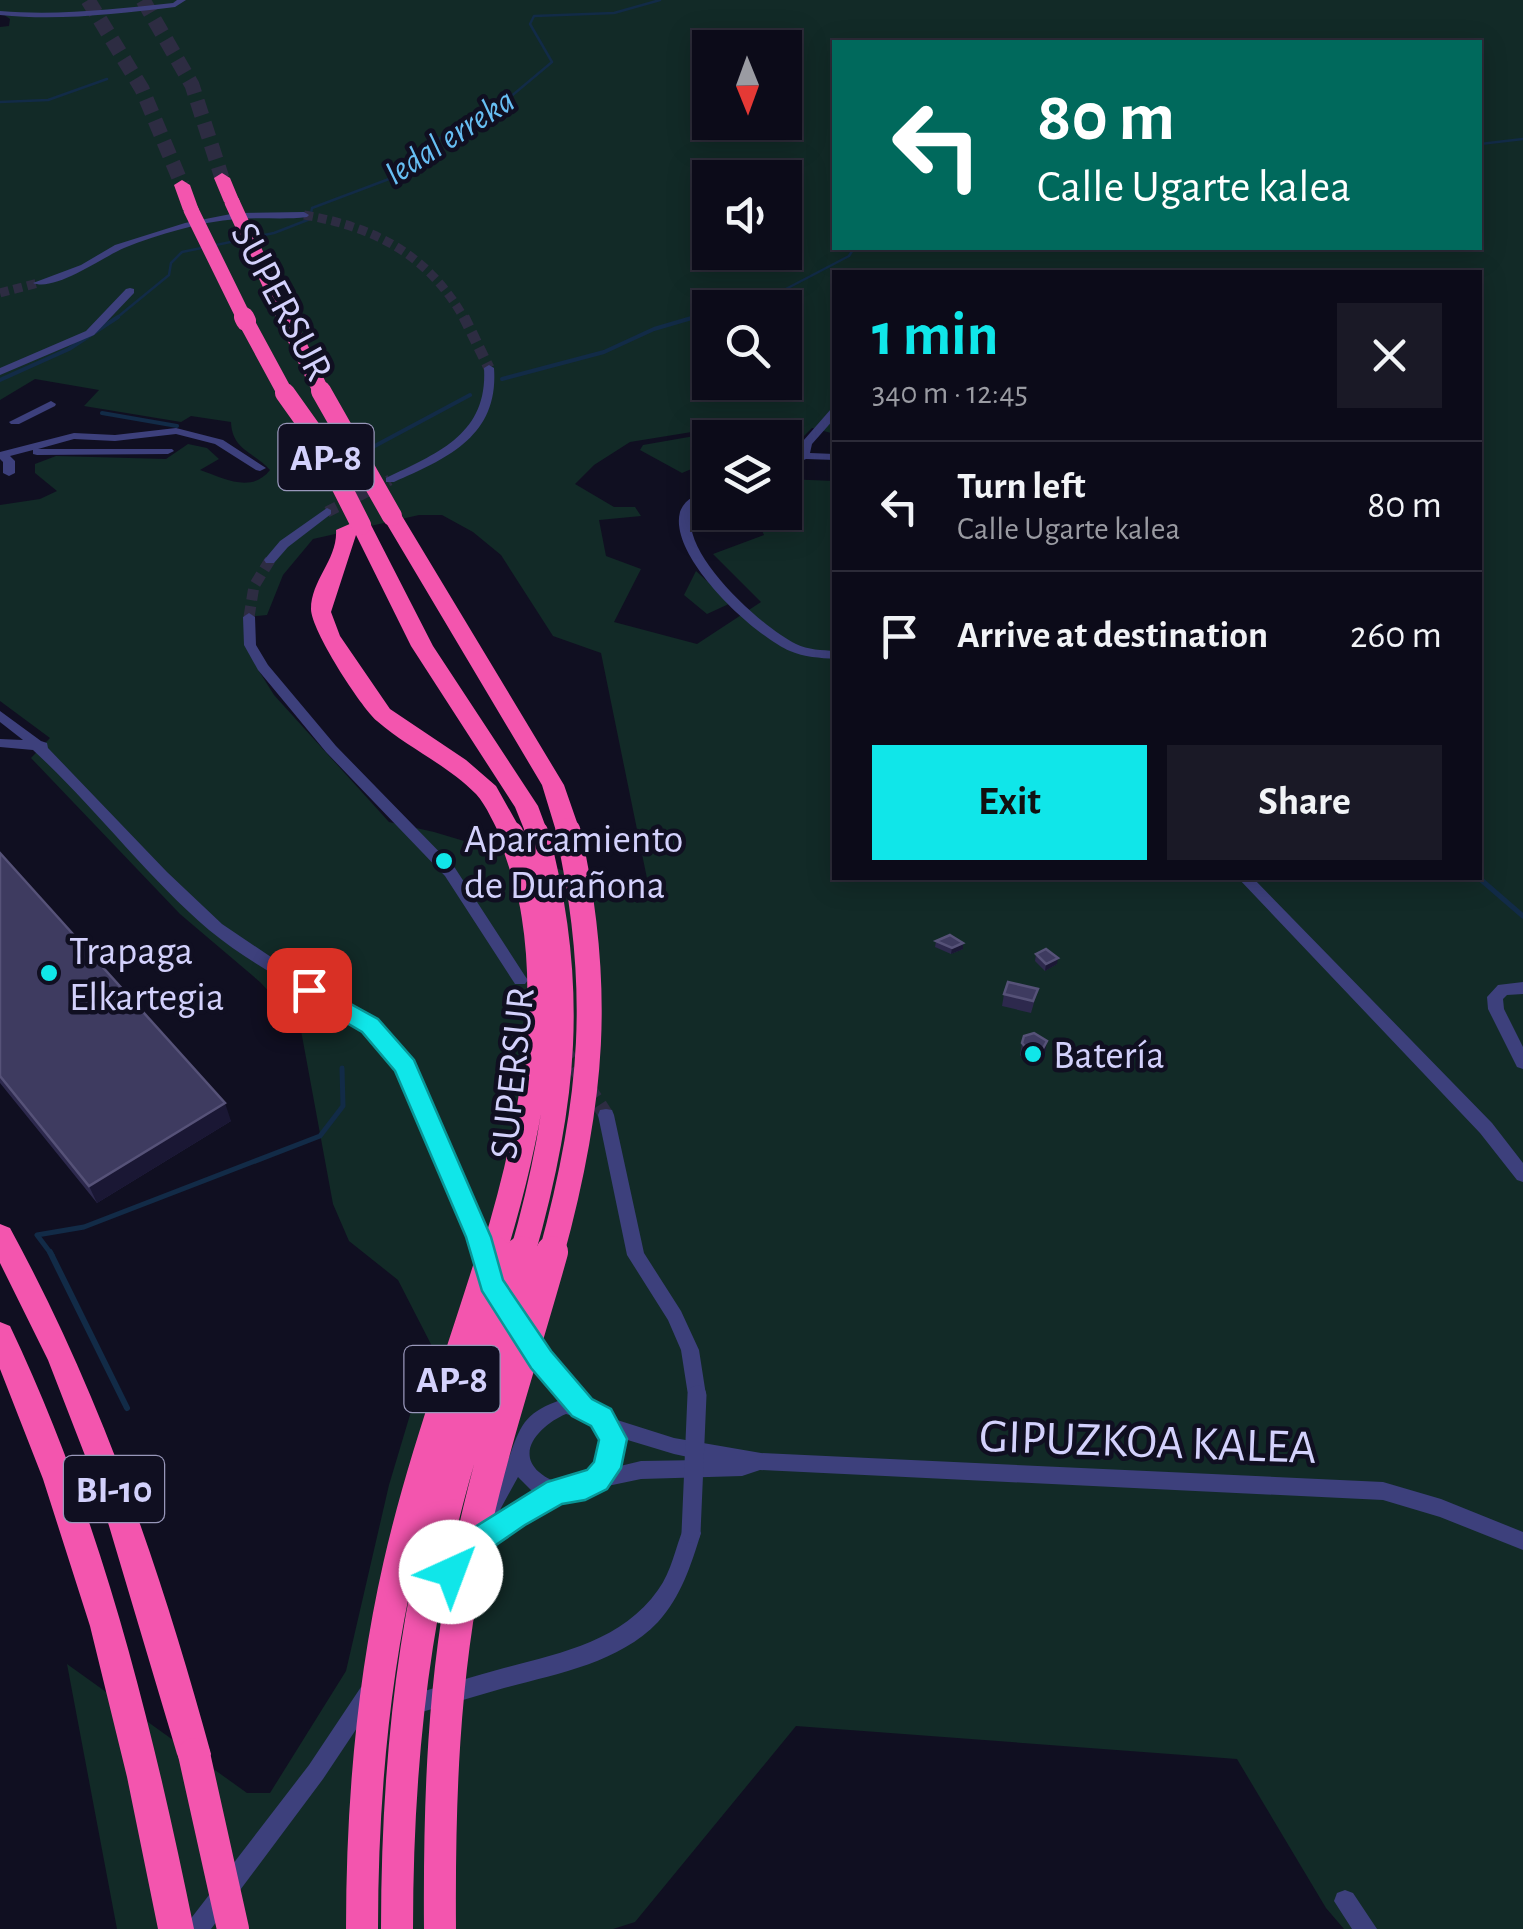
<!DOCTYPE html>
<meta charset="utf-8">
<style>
body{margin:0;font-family:"Alegreya Sans",sans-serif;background:#1a1926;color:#f1f3f6;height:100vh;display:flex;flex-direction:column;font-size:38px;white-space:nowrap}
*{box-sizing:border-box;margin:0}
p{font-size:32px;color:#9a9ba2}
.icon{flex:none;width:55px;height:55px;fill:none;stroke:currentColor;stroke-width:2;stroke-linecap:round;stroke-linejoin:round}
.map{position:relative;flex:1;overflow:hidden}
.sheet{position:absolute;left:832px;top:270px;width:650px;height:610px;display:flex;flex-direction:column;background:#0c0b19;border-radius:0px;box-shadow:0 5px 25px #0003,0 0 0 2px #2c2b38}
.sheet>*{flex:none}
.guide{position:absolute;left:832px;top:40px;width:650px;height:210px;border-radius:0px;box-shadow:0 5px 25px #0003,0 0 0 2px #2c2b38;background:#00695c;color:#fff;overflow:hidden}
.needle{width:65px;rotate:179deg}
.controls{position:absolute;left:692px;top:30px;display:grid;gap:20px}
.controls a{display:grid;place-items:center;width:110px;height:110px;border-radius:0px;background:#0c0b19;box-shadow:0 5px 25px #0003,0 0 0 2px #2c2b38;font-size:50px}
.pin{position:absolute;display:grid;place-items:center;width:85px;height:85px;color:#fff;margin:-42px;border-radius:20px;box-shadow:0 5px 15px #0006}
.me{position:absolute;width:110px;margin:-55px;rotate:43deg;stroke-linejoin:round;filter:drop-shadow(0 0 8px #0008)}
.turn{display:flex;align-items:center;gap:35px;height:210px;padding:0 40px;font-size:45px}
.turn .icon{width:130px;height:130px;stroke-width:2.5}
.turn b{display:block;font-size:70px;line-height:85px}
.round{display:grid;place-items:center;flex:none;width:105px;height:105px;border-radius:0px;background:#1a1926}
.summary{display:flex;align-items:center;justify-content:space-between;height:170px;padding:0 40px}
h1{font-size:60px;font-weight:700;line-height:75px;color:#10e6e9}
.primary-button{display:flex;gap:20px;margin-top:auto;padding:20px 40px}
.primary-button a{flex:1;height:115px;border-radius:0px;background:#10e6e9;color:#111;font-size:40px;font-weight:700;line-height:115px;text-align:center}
.primary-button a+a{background:#1a1926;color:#f1f3f6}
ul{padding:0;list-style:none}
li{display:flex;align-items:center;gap:30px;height:130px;padding:0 40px;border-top:2px solid #2c2b38}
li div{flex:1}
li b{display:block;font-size:38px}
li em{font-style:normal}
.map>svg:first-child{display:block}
</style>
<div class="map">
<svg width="1523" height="1929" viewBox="0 0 1523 1929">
<rect width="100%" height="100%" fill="#100f21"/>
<path fill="#122a27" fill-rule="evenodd" d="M 0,0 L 1523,0 L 1523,1929 L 1344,1929 L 1326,1908 L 1237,1759 L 796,1726 L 635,1922 L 613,1929 L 117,1929 L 67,1664 L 247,1793 L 270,1793 L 346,1671 L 389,1485 L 427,1358 L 436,1354 L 398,1280 L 349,1241 L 333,1204 L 300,1025 L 260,982 L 180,914 L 31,758 L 50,738 L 0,701 L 0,505 L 40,499 L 57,491 L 35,473 L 35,464 L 56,456 L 166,459 L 188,444 L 207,448 L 219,459 L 200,470 C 224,478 251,494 270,470 C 254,452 232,450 231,422 L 191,416 L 181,422 L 84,406 L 99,390 L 35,379 L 0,400 L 0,27 L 9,26 L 10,19 L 0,12 ZM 835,42 L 1480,42 L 1480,248 L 835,248 ZM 710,48 L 785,48 L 785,122 L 710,122 ZM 710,178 L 785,178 L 785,252 L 710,252 ZM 835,272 L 1480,272 L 1480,878 L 835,878 L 835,481 L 785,479 L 785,512 L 754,513 L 764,535 L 713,554 L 761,602 L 697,644 L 614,622 L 641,569 L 606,556 L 599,520 L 641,516 L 635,507 L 614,507 L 575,484 L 594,465 L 630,442 L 704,430 L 721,437 L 785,438 L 785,459 L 797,453 L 799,441 L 812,428 L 835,434 ZM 710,308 L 785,308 L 785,382 L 710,382 ZM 419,515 L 442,515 L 473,532 L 501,555 L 553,636 L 601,653 L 651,898 L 637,903 L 605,883 L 434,832 L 389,822 L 274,695 L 259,671 L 244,633 L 244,617 L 267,615 L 283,575 L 313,539 Z
M 706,434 L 710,438 L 710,478 L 696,467 L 682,473 L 640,450 L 643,445 Z
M 696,571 L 731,603 L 707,614 L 684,595 Z"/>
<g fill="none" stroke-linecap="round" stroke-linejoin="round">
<path stroke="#122b47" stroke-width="2.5" d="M 0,102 L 48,100 L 107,79
M 1480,144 L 1523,139
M 728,308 L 782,291 L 849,256 L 854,248
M 114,320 L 169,275 L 171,263 L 182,252 L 274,233 L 310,219 L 312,208 L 389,179 L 445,134 L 490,114 L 552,62 L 530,24 L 534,16 L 614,13 L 660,0
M 686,320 L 710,313"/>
<path stroke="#122b47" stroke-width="4" d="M 502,379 L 604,352 L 654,329 L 695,317
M 0,380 L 69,349 L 118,317
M 102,413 L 177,426
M 371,448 L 470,395"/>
<path stroke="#122b47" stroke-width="5" d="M 1479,878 L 1523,916
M 52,1255 L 37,1235 L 84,1227 L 320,1136 L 343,1106 L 342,1068"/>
<path stroke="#122b47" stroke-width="6" d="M 50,1252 L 127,1408"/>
<path stroke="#2d2c42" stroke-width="9" stroke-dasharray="9 5" stroke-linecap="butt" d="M 304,215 C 375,227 429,255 465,320
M 0,293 L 38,283"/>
<path stroke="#2d2c42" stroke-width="11" stroke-dasharray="11 6" stroke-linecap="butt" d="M 464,317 L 489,368
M 327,512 L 390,480
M 249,617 L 254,586 L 270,560"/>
<path stroke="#2d2c42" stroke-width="15" stroke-dasharray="15 8" stroke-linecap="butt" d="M 562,1047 L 606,1115"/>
<path stroke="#2d2c42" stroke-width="15" stroke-dasharray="15 8" stroke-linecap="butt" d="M 88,0 L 142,89 L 182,185
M 143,0 L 192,85 L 222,178"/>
<path fill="#3d407c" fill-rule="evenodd" d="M 177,0 L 186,0 L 175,7 C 116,14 59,21 0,15 L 0,11 C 58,16 115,9 173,3 Z
M 304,212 L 309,215 L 307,217 C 284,220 261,217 237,219 C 200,222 159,234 124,248 C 103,257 55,292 33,283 L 81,265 L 115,245 L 185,223 L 236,213 Z
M 130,288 L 134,289 L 134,293 L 94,335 L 0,375 L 0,368 L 86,331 L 126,289 Z
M 489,365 L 494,368 C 499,436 448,458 394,482 L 386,482 L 386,478 C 438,453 488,434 484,368 Z
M 51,401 L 56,404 L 55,406 L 19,424 L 11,424 L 9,422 Z
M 835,408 L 835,418 L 812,444 L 810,453 L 835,454 L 835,460 L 806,459 L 785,468 L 785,461 L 799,454 L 803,441 L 831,409 Z
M 176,428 L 223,440 L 266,468 L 260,471 L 256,470 L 215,444 L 176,434 L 115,441 L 74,439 L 38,449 L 172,449 L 174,451 L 168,454 L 37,455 L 33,454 L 33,450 L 10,456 L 15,461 L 15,473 L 9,476 L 3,473 L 3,462 L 0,459 L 0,452 L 74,433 L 115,435 Z
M 710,490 L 710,497 C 703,501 694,504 692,512 C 679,553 763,628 796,644 C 808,650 822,650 835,651 L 835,659 C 820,658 804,657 790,651 C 753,635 668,556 680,512 C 684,499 699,493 710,490 Z
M 327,508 L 331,510 L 331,514 L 288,547 L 274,563 L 266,563 L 264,560 L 280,541 Z
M 249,613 L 255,617 L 256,645 L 268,665 L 336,746 L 455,868 L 525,976 L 528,980 L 525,984 L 515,984 L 445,876 L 326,752 L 258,670 L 244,645 L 243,617 Z
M 0,711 L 41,741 L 47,743 L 48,748 L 167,872 L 222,924 L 271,957 L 347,1003 L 392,1039 L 413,1066 L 486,1237 L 495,1264 L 492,1269 L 486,1271 L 480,1269 L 470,1237 L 398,1069 C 344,1003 272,982 209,930 C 145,875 95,807 33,750 L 0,747 L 0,739 L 23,740 L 0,722 Z
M 1238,878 L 1253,878 L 1492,1123 L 1523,1163 L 1523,1182 L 1517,1180 L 1480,1133 Z
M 1523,982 L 1523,994 L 1507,995 L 1503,999 L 1504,1009 L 1523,1047 L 1523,1069 L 1517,1067 L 1488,1009 L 1487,997 L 1498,985 Z
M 606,1109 L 612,1110 L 614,1115 L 644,1253 L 681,1311 L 699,1350 L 706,1395 L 703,1401 L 697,1403 L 691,1401 L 688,1395 L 681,1350 L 668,1320 L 627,1255 L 598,1115 L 600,1110 Z
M 528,1333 L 534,1336 L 589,1404 L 600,1407 L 614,1419 L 674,1438 L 761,1453 L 1383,1482 L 1441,1499 L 1523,1532 L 1523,1550 L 1440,1517 L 1383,1500 L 760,1470 L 742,1476 L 641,1479 L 598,1488 L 581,1498 L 559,1500 L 476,1551 L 469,1548 L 466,1542 L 469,1536 L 538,1493 L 531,1490 L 518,1477 L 495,1519 L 488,1522 L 481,1519 L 479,1513 C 488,1493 503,1475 510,1455 C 522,1421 527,1412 563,1399 L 522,1346 L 519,1341 L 522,1336 ZM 566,1414 C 573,1416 583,1417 589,1420 C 629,1444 578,1507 539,1472 C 514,1450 544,1423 566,1414 ZM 621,1438 L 674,1454 L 702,1460 L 641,1461 L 616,1467 L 622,1444 Z
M 691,1524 L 698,1527 L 701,1533 C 691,1565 681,1597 658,1622 C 619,1663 556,1674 504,1688 C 472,1697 440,1707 408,1716 L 401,1713 L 398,1706 L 401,1699 L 408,1696 C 440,1686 472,1677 504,1668 C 561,1653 622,1641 658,1590 C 672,1571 675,1548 684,1527 Z
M 368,1684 L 375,1687 L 378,1694 L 375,1701 L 323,1779 L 211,1929 L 186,1929 L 189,1921 L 309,1765 L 361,1687 Z
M 1345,1890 L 1353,1893 L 1377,1929 L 1352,1929 L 1334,1901 L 1337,1893 Z"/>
<path fill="#f355ae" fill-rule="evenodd" d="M 222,173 L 230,178 L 240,202 L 238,205 L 224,202 L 214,178 Z
M 182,180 L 190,185 L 199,210 L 197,213 L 183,210 L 174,185 Z
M 284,310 L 293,315 L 330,391 L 327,395 L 321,396 L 312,391 L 275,315 Z
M 246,316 L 255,321 L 294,393 L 291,397 L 279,397 L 276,393 L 237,321 Z
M 392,510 L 402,516 L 564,785 L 580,831 L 576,837 L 560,837 L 556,831 L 542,785 L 382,516 Z
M 361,519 L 371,525 L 433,646 L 538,806 L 548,833 L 544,839 L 528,839 L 515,807 L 411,646 L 356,535 L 331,612 L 340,636 L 390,709 L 466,760 L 496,786 L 523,834 L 519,840 L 503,840 C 494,825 487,806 476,794 C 446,764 408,748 377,721 C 360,706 311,630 311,609 C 311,580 338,559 336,530 Z
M 0,1224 L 10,1228 C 101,1395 161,1571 211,1754 L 206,1766 L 194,1771 L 182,1766 L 177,1754 L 98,1489 L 48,1360 L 0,1263 Z
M 0,1322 L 10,1326 C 101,1517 152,1723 194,1929 L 158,1929 L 127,1777 L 90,1626 L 43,1479 L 0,1369 Z"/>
<path stroke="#3d407c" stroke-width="19" d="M 691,1533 L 697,1395"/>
<path stroke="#f355ae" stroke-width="15" d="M 232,202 L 284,315
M 191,210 L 245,320"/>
<path stroke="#f355ae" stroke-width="20" d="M 244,317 L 246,321
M 321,391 L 392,516
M 285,393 L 317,438 L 361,525"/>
<path stroke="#f355ae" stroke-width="25" d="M 493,1255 C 526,1148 552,1027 534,915 C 530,887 520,861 511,834
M 522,1255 C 565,1105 577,985 536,833
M 551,1255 C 593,1103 603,986 568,831"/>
<path stroke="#f355ae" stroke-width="32" d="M 194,1754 L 233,1929
M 362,1929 C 362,1807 372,1685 399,1566 C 423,1460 462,1356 494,1252
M 397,1929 C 397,1792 408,1655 442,1522 C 464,1431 496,1342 522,1252
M 440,1929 C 439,1804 443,1678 469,1555 C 490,1452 524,1353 552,1252"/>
</g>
<path fill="#2d294d" d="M 0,853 L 231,1121 L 97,1203 L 0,1083 Z
M 936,941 L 963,943 L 963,949 L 951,954 L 935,947 Z
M 1036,954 L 1057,964 L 1045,971 L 1035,961 Z
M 1038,989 L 1031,1013 L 1002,1006 L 1004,994 Z
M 1022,1043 L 1045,1053 L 1039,1064 L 1027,1063 L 1020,1055 Z"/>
<path fill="#1a1734" d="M 963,943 L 963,949 L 951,954 L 952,948 Z
M 1058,958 L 1057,964 L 1045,971 L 1046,964 Z
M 1047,1041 L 1045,1053 L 1039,1064 L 1041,1052 Z
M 225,1103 L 231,1121 L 97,1203 L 89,1186 Z"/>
<path fill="#3e3b60" stroke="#565278" stroke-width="2.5" d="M 0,853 L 225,1103 L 89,1186 L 0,1076 Z
M 950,935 L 963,943 L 952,948 L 936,941 Z
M 1046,949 L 1058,958 L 1046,964 L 1036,954 Z
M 1008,982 L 1038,989 L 1033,1001 L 1004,994 Z
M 1034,1033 L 1047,1041 L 1041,1052 L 1029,1051 L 1022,1043 L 1024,1036 Z"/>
<path fill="#10e6e9" stroke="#0a9697" stroke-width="2.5" d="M 309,981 L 378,1019 L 414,1060 L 491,1237 L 503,1280 L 551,1351 L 592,1399 L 611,1409 L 627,1439 L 621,1468 L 607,1489 L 585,1500 L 562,1504 L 525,1525 L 483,1554 L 461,1582 L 451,1587 L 441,1582 L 436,1572 L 462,1535 L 547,1482 L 587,1470 L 594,1462 L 599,1440 L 591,1426 L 572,1416 L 531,1368 L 482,1291 L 466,1237 L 395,1071 L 362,1032 L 301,996 L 297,990 L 301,983 Z"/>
<g fill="#10e6e9" stroke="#100f21" stroke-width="4">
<circle cx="444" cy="861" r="10"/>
<circle cx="49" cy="973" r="10"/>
<circle cx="1033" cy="1054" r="10"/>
</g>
<g text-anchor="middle" stroke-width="9" stroke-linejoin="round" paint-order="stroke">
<g font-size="35" font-style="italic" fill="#67bff4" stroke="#100f21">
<text transform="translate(449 136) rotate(-33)" y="12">Iedal erreka</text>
</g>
<g fill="#100f21" stroke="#9897ba" stroke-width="2.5">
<rect x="278.5" y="424" width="95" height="66" rx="8"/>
<rect x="404.5" y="1346" width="95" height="66" rx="8"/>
<rect x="64" y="1456" width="100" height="66" rx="8"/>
</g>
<g font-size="38" font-weight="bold" fill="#d3d1fc">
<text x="326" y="470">AP-8</text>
<text x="452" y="1392">AP-8</text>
<text x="114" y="1502">BI-10</text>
</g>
<g font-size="40" fill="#d3d1fc" stroke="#100f21">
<text transform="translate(283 301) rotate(62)" y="14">SUPERSUR</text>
<text transform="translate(511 1073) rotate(-84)" y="14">SUPERSUR</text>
</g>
<g font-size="40" fill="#d3d1fc" stroke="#100f21" text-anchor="start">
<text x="464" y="852">Aparcamiento<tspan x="464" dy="46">de Durañona</tspan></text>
<text x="69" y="964">Trapaga<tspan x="69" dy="46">Elkartegia</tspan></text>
<text x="1053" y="1068">Batería</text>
</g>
<g font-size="48" fill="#d3d1fc" stroke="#100f21">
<text transform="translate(1148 1440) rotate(2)" y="17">GIPUZKOA KALEA</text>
</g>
</g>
</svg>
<div class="controls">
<a><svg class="needle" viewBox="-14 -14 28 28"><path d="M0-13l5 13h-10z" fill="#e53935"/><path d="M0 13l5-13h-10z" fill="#9a9ba2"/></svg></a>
<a><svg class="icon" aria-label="sound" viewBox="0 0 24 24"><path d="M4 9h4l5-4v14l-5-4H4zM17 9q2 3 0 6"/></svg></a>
<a><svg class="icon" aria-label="search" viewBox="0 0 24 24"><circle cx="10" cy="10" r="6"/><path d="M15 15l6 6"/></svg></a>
<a><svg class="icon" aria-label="layers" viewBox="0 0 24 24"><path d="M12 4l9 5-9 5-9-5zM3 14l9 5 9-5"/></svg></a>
</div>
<div class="pin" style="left:309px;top:990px;background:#d93025"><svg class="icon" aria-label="arrive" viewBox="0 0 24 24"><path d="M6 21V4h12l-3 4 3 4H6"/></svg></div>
<svg class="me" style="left:451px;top:1572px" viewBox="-20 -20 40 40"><circle r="19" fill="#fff"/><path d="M0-13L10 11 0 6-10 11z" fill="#10e6e9"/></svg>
<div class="guide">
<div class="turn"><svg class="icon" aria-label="left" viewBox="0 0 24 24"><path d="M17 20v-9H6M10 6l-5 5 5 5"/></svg><div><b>80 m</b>Calle Ugarte kalea</div></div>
</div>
<section class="sheet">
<div class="summary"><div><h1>1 min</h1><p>340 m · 12:45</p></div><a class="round"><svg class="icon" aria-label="close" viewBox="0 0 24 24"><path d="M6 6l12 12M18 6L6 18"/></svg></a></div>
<ul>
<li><svg class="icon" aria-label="left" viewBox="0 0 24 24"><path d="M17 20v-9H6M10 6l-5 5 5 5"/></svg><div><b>Turn left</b><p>Calle Ugarte kalea</p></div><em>80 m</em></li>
<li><svg class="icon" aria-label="arrive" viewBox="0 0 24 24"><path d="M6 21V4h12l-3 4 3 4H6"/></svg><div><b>Arrive at destination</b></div><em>260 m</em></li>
</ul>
<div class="primary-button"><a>Exit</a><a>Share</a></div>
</section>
</div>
